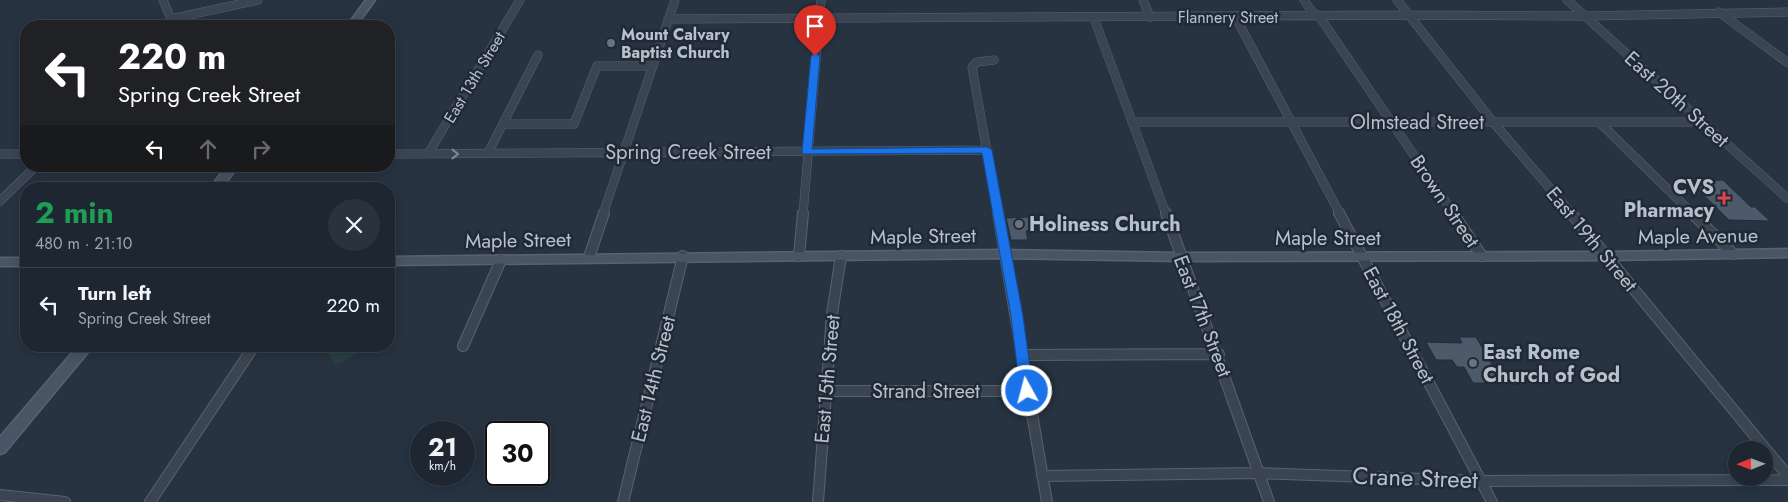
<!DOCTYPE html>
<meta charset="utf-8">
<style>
body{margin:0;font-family:Jost,sans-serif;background:#2a323d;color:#f1f3f6;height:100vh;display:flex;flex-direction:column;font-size:19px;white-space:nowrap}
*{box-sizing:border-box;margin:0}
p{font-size:16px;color:#a0a5ab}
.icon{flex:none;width:28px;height:28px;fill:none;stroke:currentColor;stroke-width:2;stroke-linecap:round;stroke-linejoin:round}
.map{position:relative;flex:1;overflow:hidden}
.side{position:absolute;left:20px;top:182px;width:375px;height:170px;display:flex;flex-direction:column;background:#1d2631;border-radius:20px;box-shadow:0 2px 12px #0003,0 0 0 1px #3b434d}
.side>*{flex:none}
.top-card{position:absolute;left:20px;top:20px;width:375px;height:152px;border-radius:20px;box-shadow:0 2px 12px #0003,0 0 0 1px #3b434d;background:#202124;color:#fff;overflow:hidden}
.needle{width:32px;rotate:269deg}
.tools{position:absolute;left:1728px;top:441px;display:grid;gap:10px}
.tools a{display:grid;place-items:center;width:45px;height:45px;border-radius:50%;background:#1d2631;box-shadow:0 2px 12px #0003,0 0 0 1px #3b434d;font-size:25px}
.speed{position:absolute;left:410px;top:421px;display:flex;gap:10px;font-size:25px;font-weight:700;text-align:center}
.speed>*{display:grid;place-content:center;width:65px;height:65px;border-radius:50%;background:#1d2631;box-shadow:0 2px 12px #0003,0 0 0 1px #3b434d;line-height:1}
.speed small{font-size:12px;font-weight:400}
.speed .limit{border:2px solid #111;border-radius:8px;background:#fff;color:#111}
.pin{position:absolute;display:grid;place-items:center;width:42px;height:42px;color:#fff;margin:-51px -21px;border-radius:50% 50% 50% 0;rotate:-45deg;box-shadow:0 0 5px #0007}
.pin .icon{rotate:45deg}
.me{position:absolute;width:55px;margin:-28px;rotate:353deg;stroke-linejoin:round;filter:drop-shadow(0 0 4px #0008)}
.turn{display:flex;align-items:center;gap:18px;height:105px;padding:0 15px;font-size:22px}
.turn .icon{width:65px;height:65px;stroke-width:2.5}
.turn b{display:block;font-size:35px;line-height:42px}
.lanes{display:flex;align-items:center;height:48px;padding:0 15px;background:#0003;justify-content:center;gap:25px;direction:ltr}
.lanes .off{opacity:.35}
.round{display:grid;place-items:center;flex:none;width:52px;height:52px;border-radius:26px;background:#2a323d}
.overview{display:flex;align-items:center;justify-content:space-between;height:85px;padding:0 15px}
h1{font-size:30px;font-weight:700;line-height:38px;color:#1e9e55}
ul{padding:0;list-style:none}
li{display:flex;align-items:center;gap:15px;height:75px;padding:0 15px;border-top:1px solid #3b434d}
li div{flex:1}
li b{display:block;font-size:19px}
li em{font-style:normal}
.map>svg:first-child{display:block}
</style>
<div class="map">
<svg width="1788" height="502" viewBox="0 0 1788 502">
<rect width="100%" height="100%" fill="#273341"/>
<path fill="#294042" d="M 335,346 L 366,346 L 343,362 L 335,364 L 326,351 Z"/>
<path fill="#4d5a6a" stroke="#222c39" d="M 1723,180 L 1751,207 L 1755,207 L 1770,221 L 1729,220 L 1689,181 Z
M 1029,217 L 1032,230 L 1026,231 L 1028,240 L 1011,240 L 1006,218 Z
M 1459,337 L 1476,337 L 1503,383 L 1473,383 L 1464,367 L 1457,367 L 1452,360 L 1436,360 L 1426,342 L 1462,343 Z"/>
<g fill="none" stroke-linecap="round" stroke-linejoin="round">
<g stroke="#59636e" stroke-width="9">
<path id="street-far1" d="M 163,0 L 171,19 L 168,26
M 1143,0 L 1150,17
M 1304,0 L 1313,13 L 1319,16 L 1454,214
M 1397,0 L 1493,122 L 1572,214
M 1567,0 L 1788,199
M 1719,12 L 1788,63
M 1235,16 L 1340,214
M 1094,18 L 1166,214
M 171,19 L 258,0
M 668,19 L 1409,15 L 1585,16 L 1788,12
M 994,60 L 977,62 L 972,67 L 998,214
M 1132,122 L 1702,122
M 1599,122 L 1693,214
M 503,124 L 574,124 L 597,66 L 652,66
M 488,153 L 538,55
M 0,154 L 26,154
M 389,154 L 987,150
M 428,154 L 520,0
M 0,201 L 36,166
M 603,214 L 675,0
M 803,214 L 821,0"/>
</g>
<g stroke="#59636e" stroke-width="12">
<path id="street" d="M 998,213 L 1047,502
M 1166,213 L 1269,502
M 1339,213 L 1492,502
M 1453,213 L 1482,256
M 1571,213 L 1788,476
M 1692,213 L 1733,254
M 799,256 L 803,213
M 589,257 L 604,213
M 463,346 L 501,260
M 1022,355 L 1219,354
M 826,391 L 1027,391
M 1042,476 L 1259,473 L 1481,481 L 1788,480
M 0,495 L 65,502
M 150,502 L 254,346
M 623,502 L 683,256
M 818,502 L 832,314 L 841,256"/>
</g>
<g stroke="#59636e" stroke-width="3">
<path id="secondary" d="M 366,0 L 375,0 L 356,26 L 347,26 Z
M 227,166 L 238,166 L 221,189 L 209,189 Z
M 1788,249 L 1788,257 L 1608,260 L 1181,261 L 1004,258 L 389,265 L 389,257 L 1004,250 L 1181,253 L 1608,252 Z
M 0,258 L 26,258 L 26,266 L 0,266 Z
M 78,346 L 93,346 L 5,452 L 0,454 L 0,437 Z"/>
</g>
<use href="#street-far1" stroke="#3b4551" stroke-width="8"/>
<use href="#street" stroke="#3b4551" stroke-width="10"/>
<use href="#secondary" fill="#495464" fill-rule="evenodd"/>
</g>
<defs><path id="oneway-chevron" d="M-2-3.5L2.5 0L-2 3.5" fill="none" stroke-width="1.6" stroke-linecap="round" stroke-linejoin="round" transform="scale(1.25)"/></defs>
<use stroke="#808994" href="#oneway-chevron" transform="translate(455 154)"/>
<path fill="#1a73e8" stroke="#114b97" d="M 815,53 L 820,56 L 812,149 L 987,147 L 992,150 L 1023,316 L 1033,391 L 1032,395 L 1022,395 L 1020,391 L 1011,316 L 982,153 L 803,154 L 802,152 L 811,56 Z"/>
<g fill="#6b7280" stroke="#202a37" stroke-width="2">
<circle cx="611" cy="43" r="5"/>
<circle cx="1019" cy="224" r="5"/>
<circle cx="1473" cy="363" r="5"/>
</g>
<path fill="#e0444e" stroke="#202a37" stroke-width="2" d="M1721.5 190.5h5v5h5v5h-5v5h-5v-5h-5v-5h5z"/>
<g text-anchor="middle" stroke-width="5" stroke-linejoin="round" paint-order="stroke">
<g font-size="16" fill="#b8c0cb" stroke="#202a37">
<text x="1228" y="23">Flannery Street</text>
<text transform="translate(474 77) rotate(-59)" y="6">East 13th Street</text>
</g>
<g font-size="16" font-weight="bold" fill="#b8c0cb" stroke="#202a37" text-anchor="start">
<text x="621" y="40">Mount Calvary<tspan x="621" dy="18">Baptist Church</tspan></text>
</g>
<g font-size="20" fill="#b8c0cb" stroke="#202a37">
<text transform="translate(1677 99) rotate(42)" y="7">East 20th Street</text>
<text x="1417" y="129">Olmstead Street</text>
<text x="688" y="159">Spring Creek Street</text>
<text transform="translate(1445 201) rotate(56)" y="7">Brown Street</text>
<text transform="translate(923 236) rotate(-1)" y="7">Maple Street</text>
<text transform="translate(1698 236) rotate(-1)" y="7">Maple Avenue</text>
<text x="1328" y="245">Maple Street</text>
<text transform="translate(1592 239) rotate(50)" y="7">East 19th Street</text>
<text transform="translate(518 240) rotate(-1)" y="7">Maple Street</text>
<text transform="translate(1203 316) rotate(69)" y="7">East 17th Street</text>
<text transform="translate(1399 325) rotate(62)" y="7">East 18th Street</text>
<text transform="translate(653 379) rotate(-76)" y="7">East 14th Street</text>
<text transform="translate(827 379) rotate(-85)" y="7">East 15th Street</text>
<text x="926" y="398">Strand Street</text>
</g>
<g font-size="20" font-weight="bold" fill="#b8c0cb" stroke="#202a37" text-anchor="start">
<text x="1714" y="194" text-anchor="end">CVS<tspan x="1714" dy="23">Pharmacy</tspan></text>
<text x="1029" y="231">Holiness Church</text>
<text x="1483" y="359">East Rome<tspan x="1483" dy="23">Church of God</tspan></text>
</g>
<g font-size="24" fill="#b8c0cb" stroke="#202a37">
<text transform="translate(1415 478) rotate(2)" y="8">Crane Street</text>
</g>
</g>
</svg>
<div class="tools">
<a><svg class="needle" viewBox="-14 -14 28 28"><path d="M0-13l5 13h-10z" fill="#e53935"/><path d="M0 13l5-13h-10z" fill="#a0a5ab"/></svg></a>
</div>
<div class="speed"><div>21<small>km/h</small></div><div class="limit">30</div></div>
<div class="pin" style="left:815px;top:56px;background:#d93025"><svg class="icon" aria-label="arrive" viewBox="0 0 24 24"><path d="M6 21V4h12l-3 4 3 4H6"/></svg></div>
<svg class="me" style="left:1027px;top:391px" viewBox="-20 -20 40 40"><circle r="17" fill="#1a73e8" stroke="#fff" stroke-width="3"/><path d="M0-11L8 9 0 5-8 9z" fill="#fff"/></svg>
<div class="top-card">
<div class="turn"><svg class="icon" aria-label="left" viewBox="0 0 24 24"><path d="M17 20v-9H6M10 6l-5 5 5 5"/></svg><div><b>220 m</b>Spring Creek Street</div></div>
<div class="lanes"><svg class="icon" aria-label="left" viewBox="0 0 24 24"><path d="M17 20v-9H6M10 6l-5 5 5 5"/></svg><svg class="icon off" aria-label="ahead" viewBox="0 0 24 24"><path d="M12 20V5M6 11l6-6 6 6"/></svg><svg class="icon off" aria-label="right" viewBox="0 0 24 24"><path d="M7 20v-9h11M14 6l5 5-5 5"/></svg></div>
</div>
<section class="side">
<div class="overview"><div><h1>2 min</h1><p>480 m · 21:10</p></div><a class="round"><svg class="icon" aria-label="close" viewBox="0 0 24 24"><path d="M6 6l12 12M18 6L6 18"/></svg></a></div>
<ul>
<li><svg class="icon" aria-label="left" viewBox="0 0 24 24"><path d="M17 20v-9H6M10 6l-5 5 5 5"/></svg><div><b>Turn left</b><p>Spring Creek Street</p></div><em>220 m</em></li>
</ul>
</section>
</div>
